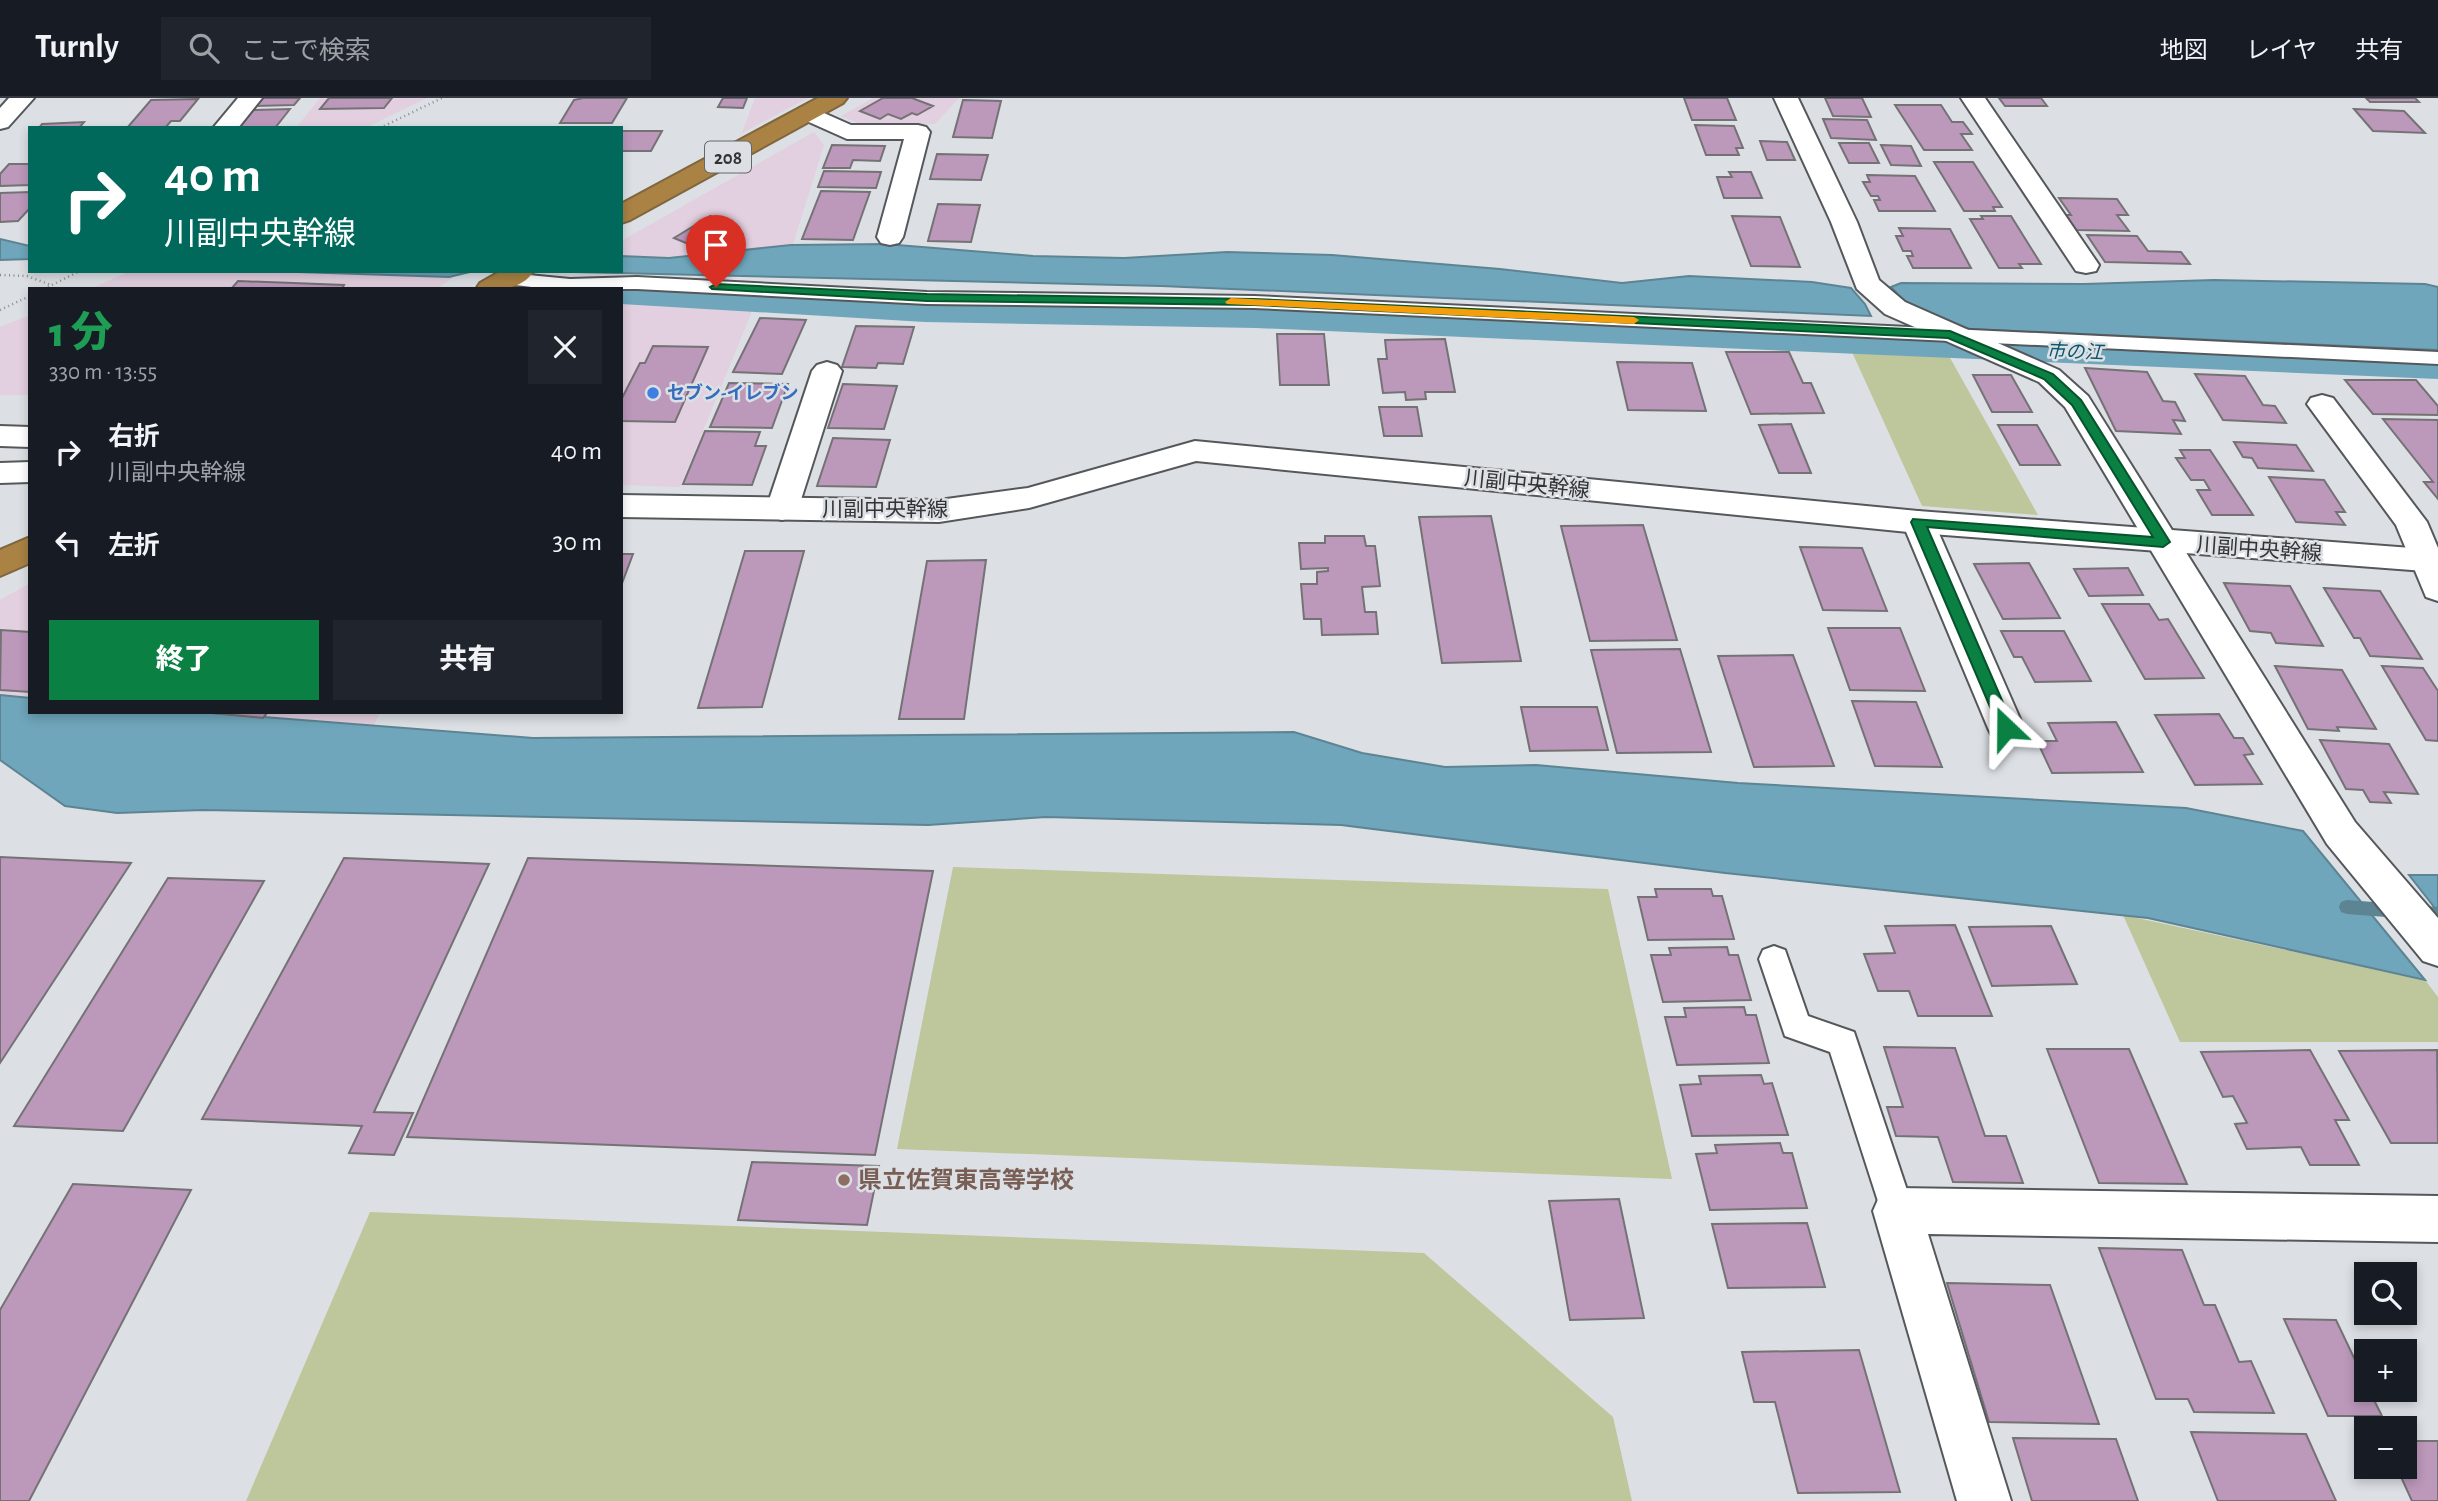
<!DOCTYPE html>
<html lang="ja">
<meta charset="utf-8">
<style>
body{margin:0;font-family:"Alegreya Sans","Noto Sans JP",sans-serif;background:#20242c;color:#f1f3f6;height:100vh;display:flex;flex-direction:column;font-size:26px;white-space:nowrap}
*{box-sizing:border-box;margin:0}
p{font-size:23px;color:#9ea1a6}
.icon{flex:none;width:38px;height:38px;fill:none;stroke:currentColor;stroke-width:2;stroke-linecap:round;stroke-linejoin:round}
.map{position:relative;flex:1;overflow:hidden}
.details{position:absolute;left:28px;top:189px;width:595px;height:427px;display:flex;flex-direction:column;background:#171b24;border-radius:0px;box-shadow:0 4px 10px #0003}
.details>*{flex:none}
.guide{position:absolute;left:28px;top:28px;width:595px;height:147px;border-radius:0px;box-shadow:0 4px 10px #0003;background:#00695c;color:#fff;overflow:hidden}
.buttons{position:absolute;left:2354px;top:1164px;display:grid;gap:14px}
.buttons a{display:grid;place-items:center;width:63px;height:63px;border-radius:0px;background:#171b24;box-shadow:0 4px 10px #0003;font-size:35px}
.pin{position:absolute;display:grid;place-items:center;width:60px;height:60px;color:#fff;margin:-72px -30px;border-radius:50% 50% 50% 0;rotate:-45deg;box-shadow:0 0 7px #0007}
.pin .icon{rotate:45deg}
.me{position:absolute;width:77px;margin:-38px;rotate:337deg;stroke-linejoin:round;filter:drop-shadow(0 0 5px #0008)}
.turn{display:flex;align-items:center;gap:24px;height:147px;padding:0 21px;font-size:32px}
.turn .icon{width:91px;height:91px;stroke-width:2.5}
.turn b{display:block;font-size:49px;line-height:60px}
.round{display:grid;place-items:center;flex:none;width:74px;height:74px;border-radius:0px;background:#20242c}
.summary{display:flex;align-items:center;justify-content:space-between;height:119px;padding:0 21px}
h1{font-size:42px;font-weight:800;line-height:52px;color:#1e9e55}
.cta{display:flex;gap:14px;margin-top:auto;padding:14px 21px}
.cta a{flex:1;height:80px;border-radius:0px;background:#0b8043;color:#fff;font-size:28px;font-weight:800;line-height:80px;text-align:center}
.cta a+a{background:#20242c;color:#f1f3f6}
ul{padding:0;list-style:none}
li{display:flex;align-items:center;gap:21px;height:91px;padding:0 21px}
li div{flex:1}
li b{display:block;font-size:26px}
li em{font-style:normal}
header{display:flex;align-items:center;gap:42px;box-sizing:border-box;height:98px;padding:0 35px;background:#171b24;border-bottom:2px solid #363941}
header strong{font-size:33px}
nav{display:flex;gap:38px;margin-inline-start:auto;font-size:24px}
.search{width:490px;height:63px;background:#20242c;display:flex;align-items:center;gap:18px;box-sizing:border-box;padding:0 24px;border-radius:0px;color:#9ea1a6;font-size:26px}
.map>svg:first-child{display:block}
</style>
<header>
<strong>Turnly</strong>
<div class="search"><svg class="icon" aria-label="search" viewBox="0 0 24 24"><circle cx="10" cy="10" r="6"/><path d="M15 15l6 6"/></svg>ここで検索</div>
<nav><a>地図</a><a>レイヤ</a><a>共有</a></nav>
</header>
<div class="map">
<svg width="2438" height="1403" viewBox="0 0 2438 1403">
<rect width="100%" height="100%" fill="#dce0e4"/>
<path fill="#e2cfdf" d="M 320,0 L 427,0 L 365,30 L 296,30 Z
M 755,0 L 808,0 L 742,35 Z
M 873,0 L 959,0 L 935,26 L 860,26 L 841,18 Z
M 814,34 L 824,47 L 790,156 L 621,161 L 621,143 Z
M 130,173 L 463,173 L 436,191 L 90,191 Z
M 621,202 L 753,211 L 680,389 L 621,387 Z
M 30,217 L 30,297 L 0,297 L 0,229 Z
M 30,485 L 30,614 L 381,614 L 355,658 L 0,625 L 0,502 Z"/>
<path fill="#bec69c" d="M 1852,254 L 1949,258 L 2038,417 L 1922,408 Z
M 953,769 L 1608,791 L 1672,1081 L 897,1051 Z
M 2123,817 L 2425,882 L 2438,899 L 2438,944 L 2180,944 Z
M 370,1114 L 1424,1155 L 1613,1319 L 1632,1403 L 246,1403 Z"/>
<path fill="#6fa6bb" stroke="#5d8493" stroke-width="2" d="M 0,141 L 30,148 L 30,161 L 0,162 Z
M 885,146 L 1033,158 L 1124,160 L 1227,154 L 1332,157 L 1500,171 L 1622,185 L 1689,178 L 1812,184 L 1851,190 L 1865,206 L 1871,218 L 1161,188 L 574,174 L 621,173 L 621,158 L 669,160 L 791,147 Z
M 268,173 L 474,173 L 449,179 Z
M 2214,182 L 2425,186 L 2438,189 L 2438,252 L 1969,231 L 1905,204 L 1891,189 L 1901,185 L 2084,186 Z
M 0,597 L 30,600 L 30,614 L 199,614 L 533,640 L 1294,634 L 1362,655 L 1445,669 L 1536,667 L 1738,685 L 2186,710 L 2303,733 L 2425,882 L 2148,820 L 1725,775 L 1341,727 L 1046,719 L 928,727 L 203,712 L 117,715 L 65,708 L 0,662 Z
M 2409,777 L 2438,777 L 2438,814 Z"/>
<g fill="none" stroke-linecap="round" stroke-linejoin="round">
<path fill="#5d8493" fill-rule="evenodd" d="M 2347,802 L 2438,809 L 2438,823 L 2347,816 L 2341,814 L 2339,809 L 2341,804 Z"/>
<path fill="#6fa6bb" fill-rule="evenodd" d="M 621,182 L 925,198 L 1256,204 L 2438,255 L 2438,281 L 1256,230 L 925,224 L 621,206 L 621,191 L 603,191 L 606,185 Z"/>
</g>
<path fill="#bc98bb" stroke="#757275" stroke-width="2" d="M 262,0 L 300,0 L 294,7 L 256,8 Z
M 329,0 L 392,0 L 384,10 L 320,11 Z
M 583,0 L 627,0 L 612,25 L 560,25 L 574,2 Z
M 723,0 L 747,0 L 743,10 L 718,9 Z
M 883,0 L 912,0 L 933,8 L 917,17 L 912,15 L 901,21 L 888,16 L 880,21 L 860,13 Z
M 1684,0 L 1727,0 L 1736,22 L 1692,22 Z
M 1825,0 L 1862,0 L 1871,19 L 1833,18 Z
M 1999,0 L 2041,0 L 2047,8 L 2005,8 Z
M 2366,0 L 2415,0 L 2419,4 L 2370,4 Z
M 198,1 L 180,23 L 171,23 L 165,30 L 127,30 L 151,2 Z
M 963,2 L 1001,3 L 992,40 L 953,39 Z
M 1895,7 L 1941,7 L 1952,24 L 1963,24 L 1972,36 L 1961,36 L 1972,52 L 1924,52 Z
M 290,11 L 275,30 L 237,30 L 251,12 Z
M 2354,11 L 2404,13 L 2425,35 L 2373,33 Z
M 1823,21 L 1867,22 L 1876,42 L 1831,40 Z
M 84,24 L 79,30 L 39,30 L 42,26 Z
M 1695,27 L 1734,28 L 1743,50 L 1736,50 L 1739,57 L 1706,57 Z
M 621,33 L 662,33 L 651,53 L 621,53 Z
M 1760,43 L 1787,44 L 1795,62 L 1767,62 Z
M 1839,45 L 1869,45 L 1879,65 L 1849,65 Z
M 832,47 L 885,48 L 880,63 L 853,62 L 850,70 L 823,70 Z
M 1881,47 L 1911,48 L 1921,68 L 1891,67 Z
M 937,56 L 988,57 L 981,82 L 930,81 Z
M 1934,64 L 1973,64 L 2002,109 L 1993,109 L 1995,113 L 1964,113 Z
M 9,66 L 30,66 L 30,87 L 0,88 L 0,76 Z
M 824,73 L 881,74 L 876,90 L 818,89 Z
M 1729,74 L 1751,74 L 1762,100 L 1724,100 L 1717,79 L 1732,79 Z
M 1867,77 L 1915,78 L 1935,113 L 1879,113 L 1874,102 L 1880,102 L 1878,98 L 1871,98 L 1863,84 L 1870,84 Z
M 821,93 L 870,94 L 853,142 L 802,141 Z
M 30,94 L 30,110 L 18,123 L 0,124 L 0,95 Z
M 2059,100 L 2117,101 L 2128,117 L 2117,117 L 2129,133 L 2076,132 L 2066,117 L 2071,117 Z
M 938,106 L 980,107 L 971,144 L 928,143 Z
M 710,118 L 738,129 L 703,152 L 674,140 Z
M 1732,118 L 1780,119 L 1800,169 L 1751,168 Z
M 1981,118 L 2011,118 L 2041,166 L 2019,166 L 2022,170 L 1999,170 L 1970,121 L 1983,121 Z
M 1899,130 L 1950,131 L 1971,170 L 1913,170 L 1907,158 L 1913,158 L 1911,153 L 1903,153 L 1896,138 L 1903,138 Z
M 2087,137 L 2137,138 L 2148,153 L 2181,154 L 2190,166 L 2105,164 Z
M 238,183 L 344,187 L 342,191 L 231,191 Z
M 760,220 L 806,222 L 782,276 L 733,274 Z
M 856,228 L 914,229 L 903,266 L 878,265 L 876,270 L 842,269 Z
M 1277,236 L 1324,236 L 1329,287 L 1280,287 Z
M 1445,241 L 1455,294 L 1425,294 L 1426,301 L 1406,302 L 1405,294 L 1383,295 L 1378,261 L 1387,261 L 1385,242 Z
M 653,248 L 708,249 L 675,324 L 621,323 L 621,302 L 640,265 L 645,265 Z
M 1726,254 L 1789,254 L 1803,285 L 1811,285 L 1824,315 L 1751,316 Z
M 1617,264 L 1692,265 L 1706,313 L 1628,312 Z
M 2085,270 L 2147,274 L 2163,303 L 2175,304 L 2185,323 L 2173,322 L 2181,336 L 2116,333 Z
M 2195,276 L 2245,278 L 2263,307 L 2275,308 L 2286,325 L 2223,322 Z
M 1973,277 L 2011,277 L 2032,314 L 1992,314 Z
M 2345,282 L 2416,282 L 2438,308 L 2438,317 L 2373,316 Z
M 729,285 L 788,286 L 772,330 L 710,329 Z
M 843,286 L 897,288 L 884,331 L 828,330 Z
M 1379,309 L 1417,309 L 1422,338 L 1384,338 Z
M 2383,321 L 2438,322 L 2438,401 L 2424,384 L 2433,384 Z
M 1791,326 L 1811,375 L 1779,375 L 1759,327 Z
M 1998,327 L 2037,327 L 2060,367 L 2020,367 Z
M 705,333 L 760,334 L 755,348 L 766,348 L 752,387 L 683,386 Z
M 833,340 L 890,342 L 876,389 L 817,388 Z
M 2234,344 L 2296,347 L 2313,373 L 2258,370 L 2252,360 L 2243,359 Z
M 2180,352 L 2210,352 L 2253,417 L 2212,417 L 2197,392 L 2210,392 L 2204,382 L 2191,382 L 2176,360 L 2185,360 Z
M 2269,379 L 2324,382 L 2345,414 L 2336,414 L 2345,427 L 2296,424 Z
M 1491,418 L 1521,563 L 1442,565 L 1419,419 Z
M 1643,427 L 1677,542 L 1590,543 L 1561,428 Z
M 1325,438 L 1364,438 L 1366,448 L 1375,448 L 1380,488 L 1362,489 L 1365,514 L 1376,514 L 1378,536 L 1322,537 L 1321,521 L 1304,521 L 1301,486 L 1317,486 L 1317,474 L 1328,473 L 1328,470 L 1301,471 L 1299,445 L 1325,445 Z
M 1800,449 L 1862,450 L 1887,513 L 1823,512 Z
M 745,453 L 804,453 L 762,609 L 698,610 Z
M 621,456 L 633,456 L 621,488 Z
M 986,462 L 964,621 L 899,621 L 927,463 Z
M 2029,465 L 2060,520 L 2003,521 L 1974,466 Z
M 2128,470 L 2143,497 L 2089,498 L 2074,471 Z
M 2224,485 L 2290,488 L 2323,548 L 2276,545 L 2271,535 L 2250,533 Z
M 2324,490 L 2380,493 L 2422,561 L 2370,558 L 2360,540 L 2354,540 Z
M 2102,506 L 2149,506 L 2159,522 L 2168,521 L 2204,580 L 2145,581 Z
M 1828,530 L 1900,530 L 1925,593 L 1850,592 Z
M 1,532 L 30,534 L 30,594 L 0,592 Z
M 2001,533 L 2064,533 L 2091,583 L 2035,584 L 2022,559 L 2014,559 Z
M 1680,551 L 1711,654 L 1617,655 L 1591,552 Z
M 1793,557 L 1834,668 L 1754,669 L 1718,558 Z
M 2275,568 L 2342,572 L 2376,631 L 2337,629 L 2339,633 L 2308,631 Z
M 2382,568 L 2423,570 L 2438,593 L 2438,643 L 2426,642 Z
M 1852,603 L 1916,604 L 1942,669 L 1875,668 Z
M 1521,609 L 1597,609 L 1608,652 L 1530,653 Z
M 202,614 L 268,614 L 263,620 Z
M 2219,616 L 2234,640 L 2243,640 L 2253,656 L 2244,657 L 2262,686 L 2195,687 L 2155,617 Z
M 2116,624 L 2143,674 L 2052,675 L 2037,643 L 2057,643 L 2048,625 Z
M 2320,642 L 2389,646 L 2418,696 L 2384,694 L 2391,705 L 2370,704 L 2363,692 L 2346,691 Z
M 0,759 L 131,765 L 0,965 Z
M 344,760 L 489,766 L 374,1014 L 413,1015 L 394,1057 L 349,1055 L 362,1028 L 202,1021 Z
M 528,760 L 933,773 L 875,1057 L 407,1039 Z
M 168,780 L 264,783 L 123,1033 L 14,1028 Z
M 1655,791 L 1711,791 L 1713,798 L 1722,798 L 1734,841 L 1648,842 L 1638,799 L 1657,799 Z
M 1955,827 L 1992,918 L 1918,918 L 1909,893 L 1878,893 L 1864,856 L 1895,855 L 1885,828 Z
M 2051,828 L 2077,886 L 1992,888 L 1969,829 Z
M 1727,849 L 1729,857 L 1738,857 L 1751,902 L 1663,904 L 1651,857 L 1671,857 L 1669,850 Z
M 1744,909 L 1746,917 L 1756,917 L 1769,965 L 1677,967 L 1665,919 L 1686,919 L 1684,910 Z
M 1884,949 L 1955,950 L 1985,1038 L 2006,1038 L 2023,1085 L 1953,1084 L 1938,1039 L 1896,1038 L 1887,1009 L 1903,1009 Z
M 2047,951 L 2129,951 L 2187,1086 L 2099,1085 Z
M 2310,952 L 2349,1022 L 2335,1022 L 2359,1067 L 2310,1067 L 2301,1049 L 2247,1051 L 2235,1026 L 2247,1025 L 2233,998 L 2223,999 L 2201,954 Z
M 2437,952 L 2438,1045 L 2391,1045 L 2339,953 Z
M 1761,977 L 1764,986 L 1772,985 L 1788,1037 L 1692,1038 L 1680,987 L 1701,986 L 1699,978 Z
M 1780,1045 L 1783,1055 L 1792,1055 L 1807,1110 L 1710,1112 L 1696,1056 L 1717,1055 L 1715,1047 Z
M 752,1064 L 879,1068 L 867,1127 L 738,1122 Z
M 73,1086 L 191,1092 L 29,1403 L 0,1403 L 0,1212 Z
M 1619,1101 L 1644,1220 L 1570,1222 L 1549,1103 Z
M 1807,1125 L 1825,1189 L 1728,1190 L 1712,1126 Z
M 2099,1150 L 2182,1152 L 2204,1207 L 2215,1207 L 2239,1264 L 2251,1263 L 2274,1315 L 2194,1314 L 2188,1301 L 2156,1301 Z
M 1947,1185 L 2050,1187 L 2099,1326 L 1989,1324 Z
M 2284,1221 L 2336,1222 L 2366,1285 L 2366,1292 L 2369,1292 L 2382,1318 L 2328,1318 Z
M 1859,1252 L 1900,1394 L 1798,1395 L 1775,1304 L 1754,1304 L 1742,1254 Z
M 2191,1334 L 2306,1336 L 2336,1403 L 2218,1403 Z
M 2013,1340 L 2116,1341 L 2138,1403 L 2032,1403 Z
M 2404,1343 L 2438,1343 L 2438,1403 L 2412,1403 L 2396,1368 L 2404,1368 Z"/>
<g fill="none" stroke-linecap="round" stroke-linejoin="round">
<g stroke="#55585b" stroke-width="4">
<path id="lane" d="M 508,175 L 570,181 L 637,179 L 927,194 L 1254,198 L 2438,254 L 2438,266 L 1254,210 L 927,206 L 637,191 L 547,191 L 501,185 L 498,181 L 501,177 Z
M 1774,848 L 1785,852 L 1808,918 L 1854,934 L 1914,1113 L 1909,1125 L 1897,1130 L 1885,1125 L 1830,954 L 1785,938 L 1759,861 L 1763,852 Z"/>
</g>
<g stroke="#55585b" stroke-width="4">
<path id="street" d="M 9,0 L 34,0 L 8,29 L 0,31 L 0,10 Z
M 238,0 L 262,0 L 238,30 L 213,30 Z
M 1774,0 L 1798,0 L 1857,124 L 1879,182 L 1905,204 L 2059,272 L 2088,298 L 2355,724 L 2438,820 L 2438,868 L 2423,863 L 2327,746 L 2065,309 L 2039,284 L 1885,216 L 1857,191 L 1831,124 Z
M 1961,0 L 1985,0 L 2099,167 L 2096,173 L 2086,175 L 2076,173 Z
M 808,8 L 851,27 L 918,27 L 926,29 L 930,34 L 903,139 L 899,145 L 890,147 L 881,145 L 877,139 L 904,41 L 847,41 L 800,20 L 796,15 L 800,10 Z
M 827,264 L 837,267 L 842,273 L 798,411 L 793,419 L 782,422 L 771,419 L 766,411 L 812,273 L 817,267 Z
M 2322,297 L 2333,300 L 2427,424 L 2438,450 L 2438,503 L 2426,499 L 2396,427 L 2307,306 L 2311,300 Z
M 1918,413 L 1929,416 L 1934,424 L 2024,630 L 2019,640 L 2006,644 L 1993,640 L 1988,630 L 1902,424 L 1907,416 Z
M 1897,1090 L 2438,1098 L 2438,1144 L 1928,1136 L 2011,1403 L 1957,1403 L 1873,1113 L 1880,1097 Z"/>
</g>
<g stroke="#55585b" stroke-width="4">
<path id="secondary" d="M 0,328 L 30,329 L 30,349 L 0,348 Z
M 1195,343 L 1918,413 L 2438,452 L 2438,474 L 1918,435 L 1196,363 L 1029,410 L 939,424 L 621,419 L 621,397 L 939,402 L 1028,390 Z
M 30,364 L 30,384 L 0,385 L 0,365 Z"/>
</g>
<g stroke="#7f663f" stroke-width="4">
<path id="highway" d="M 818,0 L 847,0 L 843,5 L 630,122 L 621,125 L 621,106 Z
M 501,173 L 534,173 C 521,193 498,191 476,191 L 480,185 Z
M 30,439 L 30,465 L 0,478 L 0,452 Z"/>
</g>
<path stroke="#8a8c8f" stroke-width="2.5" stroke-dasharray="1 3.5" stroke-linecap="butt" d="M 380,30 L 442,0
M 0,177 L 27,178 L 51,187
M 44,191 L 80,173
M 0,212 L 30,198"/>
<use href="#lane" fill="#fff" fill-rule="evenodd"/>
<use href="#street" fill="#fff" fill-rule="evenodd"/>
<use href="#secondary" fill="#fff" fill-rule="evenodd"/>
<use href="#highway" fill="#a98244" fill-rule="evenodd"/>
</g>
<path fill="#0b8043" stroke="#07532c" stroke-width="2" d="M 716,186 L 927,196 L 1254,201 L 1950,233 L 2053,276 L 2081,302 L 2170,444 L 2163,449 L 1927,429 L 2014,630 L 2006,636 L 1999,630 L 1911,424 L 1913,421 L 2153,439 L 2072,307 L 2044,281 L 1948,240 L 1254,207 L 927,203 L 712,191 L 710,189 Z"/>
<path fill="#f59e0b" d="M 1231,200 L 1634,219 L 1639,222 L 1634,226 L 1227,206 L 1225,204 Z"/>
<circle fill="#3f7fe0" stroke="#dce0e4" stroke-width="2.5" cx="653" cy="295" r="7"/>
<circle fill="#8d6e63" stroke="#dce0e4" stroke-width="2.5" cx="844" cy="1082" r="7"/>
<g text-anchor="middle" stroke-width="5" stroke-linejoin="round" paint-order="stroke">
<g font-size="18" font-weight="bold" fill="#366cbe" stroke="#dce0e4" text-anchor="start">
<text x="667" y="301">セブン-イレブン</text>
</g>
<rect fill="#dce0e4" stroke="#65676a" stroke-width="2" x="705" y="43.5" width="46" height="31" rx="5"/>
<g font-size="19" font-weight="bold" fill="#323335">
<text x="728" y="66">208</text>
</g>
<g font-size="19" font-style="italic" fill="#08566c" stroke="#dce0e4">
<text transform="translate(2075 253) rotate(2)" y="7">市の江</text>
</g>
<g font-size="21" fill="#323335" stroke="#dce0e4">
<text transform="translate(1527 386) rotate(6)" y="7">川副中央幹線</text>
<text x="885" y="418">川副中央幹線</text>
<text transform="translate(2259 451) rotate(4)" y="7">川副中央幹線</text>
</g>
<g font-size="24" font-weight="bold" fill="#785e54" stroke="#dce0e4" text-anchor="start">
<text x="858" y="1090">県立佐賀東高等学校</text>
</g>
</g>
</svg>
<div class="buttons">
<a><svg class="icon" aria-label="search" viewBox="0 0 24 24"><circle cx="10" cy="10" r="6"/><path d="M15 15l6 6"/></svg></a>
<a>+</a>
<a>−</a>
</div>
<div class="pin" style="left:716px;top:189px;background:#d93025"><svg class="icon" aria-label="arrive" viewBox="0 0 24 24"><path d="M6 21V4h12l-3 4 3 4H6"/></svg></div>
<svg class="me" style="left:2006px;top:630px" viewBox="-20 -20 40 40"><path d="M0-17L14 15 0 8-14 15z" fill="#0b8043" stroke="#fff" stroke-width="4"/></svg>
<div class="guide">
<div class="turn"><svg class="icon" aria-label="right" viewBox="0 0 24 24"><path d="M7 20v-9h11M14 6l5 5-5 5"/></svg><div><b>40 m</b>川副中央幹線</div></div>
</div>
<section class="details">
<div class="summary"><div><h1>1 分</h1><p>330 m · 13:55</p></div><a class="round"><svg class="icon" aria-label="close" viewBox="0 0 24 24"><path d="M6 6l12 12M18 6L6 18"/></svg></a></div>
<ul>
<li><svg class="icon" aria-label="right" viewBox="0 0 24 24"><path d="M7 20v-9h11M14 6l5 5-5 5"/></svg><div><b>右折</b><p>川副中央幹線</p></div><em>40 m</em></li>
<li><svg class="icon" aria-label="left" viewBox="0 0 24 24"><path d="M17 20v-9H6M10 6l-5 5 5 5"/></svg><div><b>左折</b></div><em>30 m</em></li>
</ul>
<div class="cta"><a>終了</a><a>共有</a></div>
</section>
</div>
